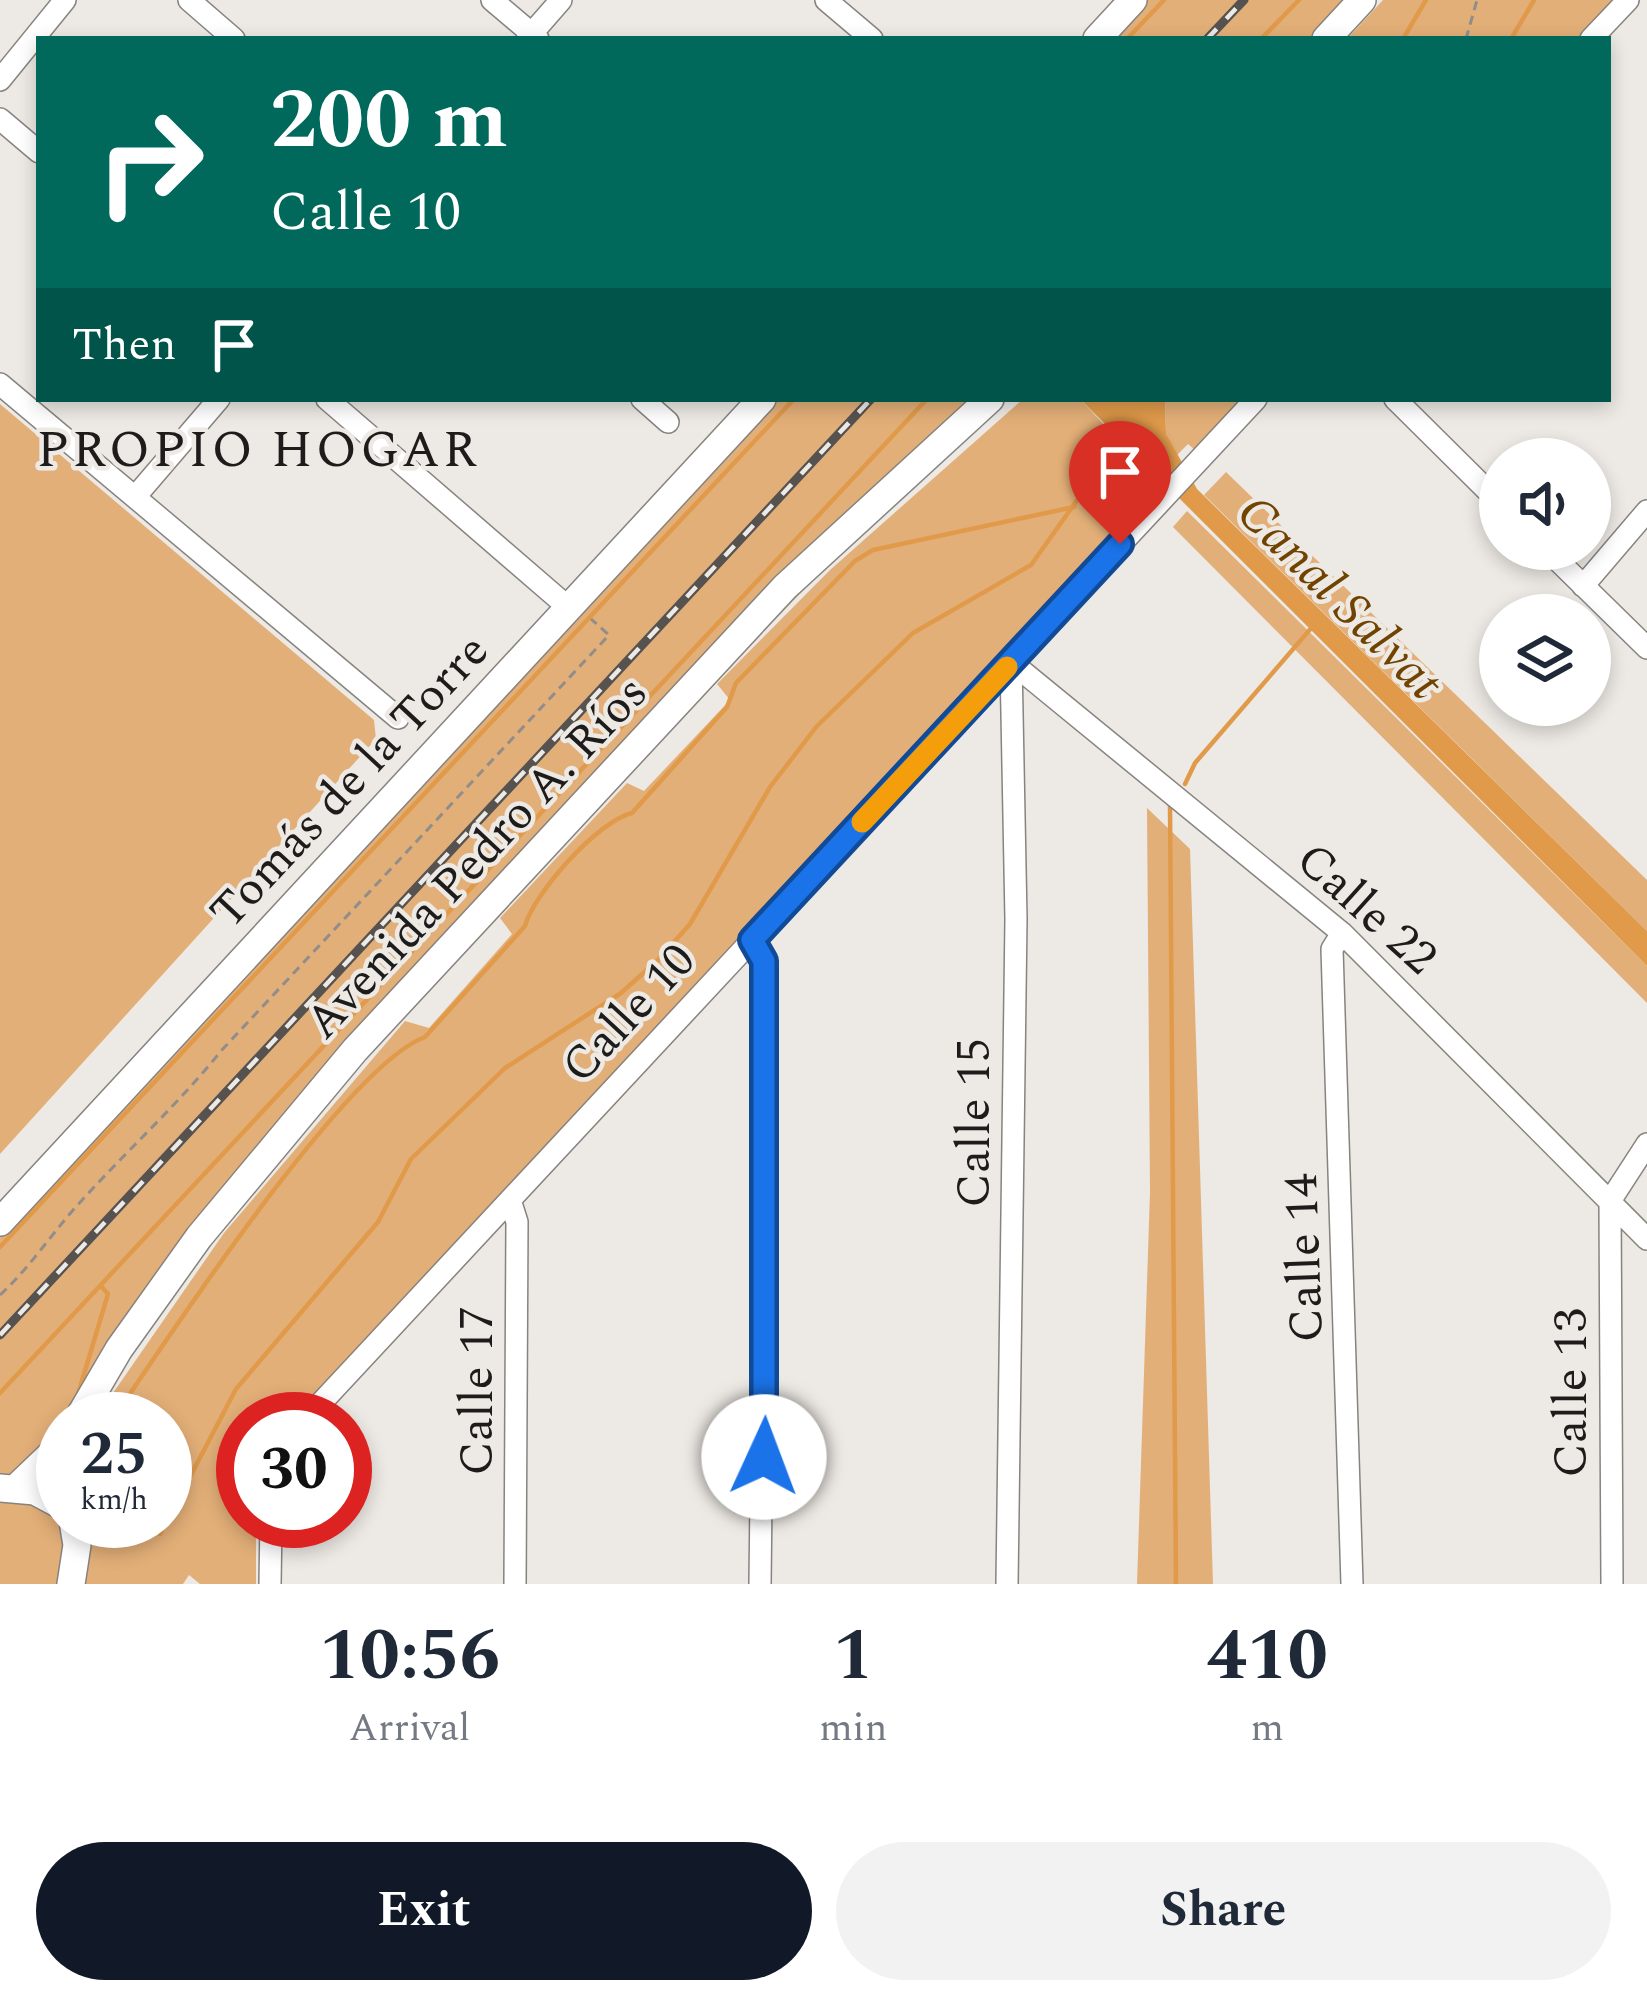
<!DOCTYPE html>
<meta charset="utf-8">
<style>
body{margin:0;font-family:Spectral,serif;background:#f2f2f3;color:#1f2937;height:100vh;display:flex;flex-direction:column;font-size:45px;white-space:nowrap}
*{box-sizing:border-box;margin:0}
p{font-size:39px;color:#747a83}
.icon{flex:none;width:66px;height:66px;fill:none;stroke:currentColor;stroke-width:2;stroke-linecap:round;stroke-linejoin:round}
.map{position:relative;height:1584px;overflow:hidden}
.details{display:flex;flex-direction:column;background:#fff;flex:1}
.details>*{flex:none}
.guide{position:absolute;left:36px;top:36px;width:1575px;height:366px;border-radius:0px;box-shadow:0 6px 18px #0003;background:#00695c;color:#fff;overflow:hidden}
.buttons{position:absolute;left:1479px;top:438px;display:grid;gap:24px}
.buttons a{display:grid;place-items:center;width:132px;height:132px;border-radius:50%;background:#fff;box-shadow:0 6px 18px #0003;font-size:60px}
.speed{position:absolute;left:36px;top:1392px;display:flex;gap:24px;font-size:60px;font-weight:700;text-align:center}
.speed>*{display:grid;place-content:center;width:156px;height:156px;border-radius:50%;background:#fff;box-shadow:0 6px 18px #0003;line-height:1}
.speed small{font-size:30px;font-weight:400}
.speed .limit{border:18px solid #d22;background:#fff;color:#111}
.pin{position:absolute;display:grid;place-items:center;width:102px;height:102px;color:#fff;margin:-123px -51px;border-radius:50% 50% 50% 0;rotate:-45deg;box-shadow:0 0 12px #0007}
.pin .icon{rotate:45deg}
.me{position:absolute;width:132px;margin:-66px;rotate:2deg;stroke-linejoin:round;filter:drop-shadow(0 0 9px #0008)}
.turn{display:flex;align-items:center;gap:42px;height:252px;padding:0 36px;font-size:54px}
.turn .icon{width:156px;height:156px;stroke-width:2.5}
.turn b{display:block;font-size:84px;line-height:102px}
.then{display:flex;align-items:center;height:114px;padding:0 36px;background:#0003;gap:24px;font-size:45px}
.eta{display:flex;justify-content:space-evenly;align-items:center;height:204px;text-align:center}
.eta b{font-size:72px;font-weight:700;line-height:84px}
.primary-button{display:flex;gap:24px;margin-top:auto;padding:24px 36px}
.primary-button a{flex:1;height:138px;border-radius:72px;background:#111827;color:#fff;font-size:48px;font-weight:700;line-height:138px;text-align:center}
.primary-button a+a{background:#f2f2f3;color:#1f2937}
.map>svg:first-child{display:block}
</style>
<div class="map">
<svg width="1647" height="1584" viewBox="0 0 1647 1584">
<rect width="100%" height="100%" fill="#ede9e4"/>
<path fill="#e3af78" d="M 1133,0 L 1362,0 L 1326,39 L 1097,39 Z
M 1383,0 L 1620,0 L 1583,39 L 1347,39 Z
M 762,399 L 990,399 L 355,1050 L 78,1419 L 63,1419 L 63,1443 L 0,1488 L 0,1222 Z
M 1023,399 L 1080,399 L 1155,479 L 1143,492 L 1150,499 L 294,1419 L 243,1419 L 243,1521 L 256,1521 L 256,1584 L 200,1584 L 189,1575 L 183,1584 L 85,1584 L 90,1537 L 85,1521 L 165,1521 L 165,1419 L 95,1419 L 224,1233 L 405,1021 L 429,1028 L 512,934 L 500,918 L 627,783 L 644,791 L 730,700 L 717,684 L 830,570 Z
M 1165,399 L 1248,399 L 1196,451 L 1188,444 L 1176,456 L 1166,434 Z
M 0,404 L 374,720 L 376,739 L 0,1154 Z
M 1226,472 L 1647,880 L 1647,931 L 1204,495 Z
M 1187,511 L 1647,966 L 1647,1003 L 1173,527 Z
M 1147,808 L 1190,849 L 1213,1584 L 1137,1584 L 1150,1192 Z
M 22,1499 C 66,1517 73,1539 57,1584 L 0,1584 L 0,1502 Z"/>
<path fill="#e09a4a" d="M 1080,399 L 1165,399 L 1166,434 L 1197,489 L 1647,931 L 1647,966 Z"/>
<g fill="none" stroke-linecap="round" stroke-linejoin="round">
<path stroke="#e09a4a" stroke-width="4.5" d="M 1127,39 L 1164,0
M 1261,39 L 1299,0
M 1403,39 L 1426,0
M 1511,39 L 1534,0
M 1185,784 L 1195,763 L 1313,626
M 1170,806 L 1176,1584
M 0,1247 L 794,399
M 0,1393 L 927,399
M 78,1394 L 108,1294 L 101,1286
M 113,1419 C 167,1339 346,1066 425,1037 L 525,926 C 534,893 598,821 632,813 L 727,707 L 736,683 L 855,561 L 873,550 L 1074,507
M 160,1534 L 236,1389 L 378,1222 L 411,1159 L 505,1068 L 621,993 L 659,959 L 690,924 L 770,787 L 817,726 L 913,633 L 1031,565 L 1095,475"/>
<g stroke="#87837f" stroke-width="24">
<path id="street" d="M 189,0 L 234,39
M 492,0 L 538,39
M 826,0 L 872,39
M 527,39 L 561,0
M 1591,39 L 1628,0
M 0,80 L 65,0
M 0,119 L 39,152
M 0,384 L 398,718
M 327,399 L 569,608
M 642,399 L 668,422
M 1395,399 L 1500,503
M 135,497 L 219,399
M 1546,549 L 1647,648
M 1583,586 L 1647,511
M 1011,662 L 1342,933 L 1647,1239
M 1342,933 L 1332,949 L 1352,1584
M 751,940 L 763,961 L 766,1072 L 760,1584
M 510,1200 L 517,1222 L 515,1584
M 306,1419 L 1256,399
M 270,1584 L 271,1521
M 1007,1584 L 1016,919 L 1011,662
M 1612,1584 L 1610,1201 L 1647,1144"/>
</g>
<g stroke="#87837f" stroke-width="30">
<path id="secondary" d="M 1097,39 L 1133,0
M 1326,39 L 1362,0
M 0,1222 L 762,399
M 78,1419 L 119,1349 L 199,1237 L 355,1050 L 785,587 L 990,399
M 17,1487 L 63,1443
M 0,1488 L 35,1491 L 63,1506
M 71,1584 L 77,1545 L 73,1521"/>
</g>
<path stroke="#908d8a" stroke-width="3" stroke-dasharray="9 6" stroke-linecap="butt" d="M 1466,39 L 1477,0
M 0,1295 C 29,1268 48,1239 74,1209 C 122,1155 176,1107 221,1051 L 609,635 L 591,619"/>
<use href="#street" stroke="#fff" stroke-width="21"/>
<use href="#secondary" stroke="#fff" stroke-width="27"/>
<g stroke="#555250" stroke-width="9">
<path id="rail" d="M 1207,39 L 1244,0
M 0,1335 L 871,399"/>
</g>
<use href="#rail" stroke="#ede9e4" stroke-width="4.5" stroke-dasharray="14" stroke-linecap="butt"/>
</g>
<g fill="none" stroke-linecap="round" stroke-linejoin="round">
<g stroke="#114b97" stroke-width="30">
<path id="route" d="M 764,1457 L 764,961 L 752,940 L 1120,544"/>
</g>
<use href="#route" stroke="#1a73e8" stroke-width="21"/>
<path stroke="#f59e0b" stroke-width="21" d="M 862,822 L 1007,667"/>
</g>
<g text-anchor="middle" stroke-width="9" stroke-linejoin="round" paint-order="stroke">
<g font-size="48" fill="#1e1c1b" stroke="#ede9e4">
<text transform="translate(348 780) rotate(-47)" y="17">Tomás de la Torre</text>
<text transform="translate(475 856) rotate(-47)" y="17">Avenida Pedro A. Ríos</text>
<text transform="translate(1368 907) rotate(42)" y="17">Calle 22</text>
<text transform="translate(627 1012) rotate(-47)" y="17">Calle 10</text>
<text transform="translate(972 1123) rotate(-90)" y="17">Calle 15</text>
<text transform="translate(1302 1258) rotate(-92)" y="17">Calle 14</text>
<text transform="translate(475 1391) rotate(-90)" y="17">Calle 17</text>
<text transform="translate(1569 1393) rotate(-90)" y="17">Calle 13</text>
</g>
<g font-size="51" letter-spacing="3" fill="#1e1c1b" stroke="#ede9e4">
<text x="258" y="466">PROPIO HOGAR</text>
</g>
<g font-size="51" font-style="italic" fill="#704300" stroke="#ede9e4">
<text transform="translate(1341 596) rotate(45)" y="18">Canal Salvat</text>
</g>
</g>
</svg>
<div class="buttons">
<a><svg class="icon" aria-label="sound" viewBox="0 0 24 24"><path d="M4 9h4l5-4v14l-5-4H4zM17 9q2 3 0 6"/></svg></a>
<a><svg class="icon" aria-label="layers" viewBox="0 0 24 24"><path d="M12 4l9 5-9 5-9-5zM3 14l9 5 9-5"/></svg></a>
</div>
<div class="speed"><div>25<small>km/h</small></div><div class="limit">30</div></div>
<div class="pin" style="left:1120px;top:544px;background:#d93025"><svg class="icon" aria-label="arrive" viewBox="0 0 24 24"><path d="M6 21V4h12l-3 4 3 4H6"/></svg></div>
<svg class="me" style="left:764px;top:1457px" viewBox="-20 -20 40 40"><circle r="19" fill="#fff"/><path d="M0-13L10 11 0 6-10 11z" fill="#1a73e8"/></svg>
<div class="guide">
<div class="turn"><svg class="icon" aria-label="right" viewBox="0 0 24 24"><path d="M7 20v-9h11M14 6l5 5-5 5"/></svg><div><b>200 m</b>Calle 10</div></div>
<div class="then">Then<svg class="icon" aria-label="arrive" viewBox="0 0 24 24"><path d="M6 21V4h12l-3 4 3 4H6"/></svg></div>
</div>
</div>
<section class="details">
<div class="eta">
<div><b>10:56</b><p>Arrival</p></div>
<div><b>1</b><p>min</p></div>
<div><b>410</b><p>m</p></div>
</div>
<div class="primary-button"><a>Exit</a><a>Share</a></div>
</section>
